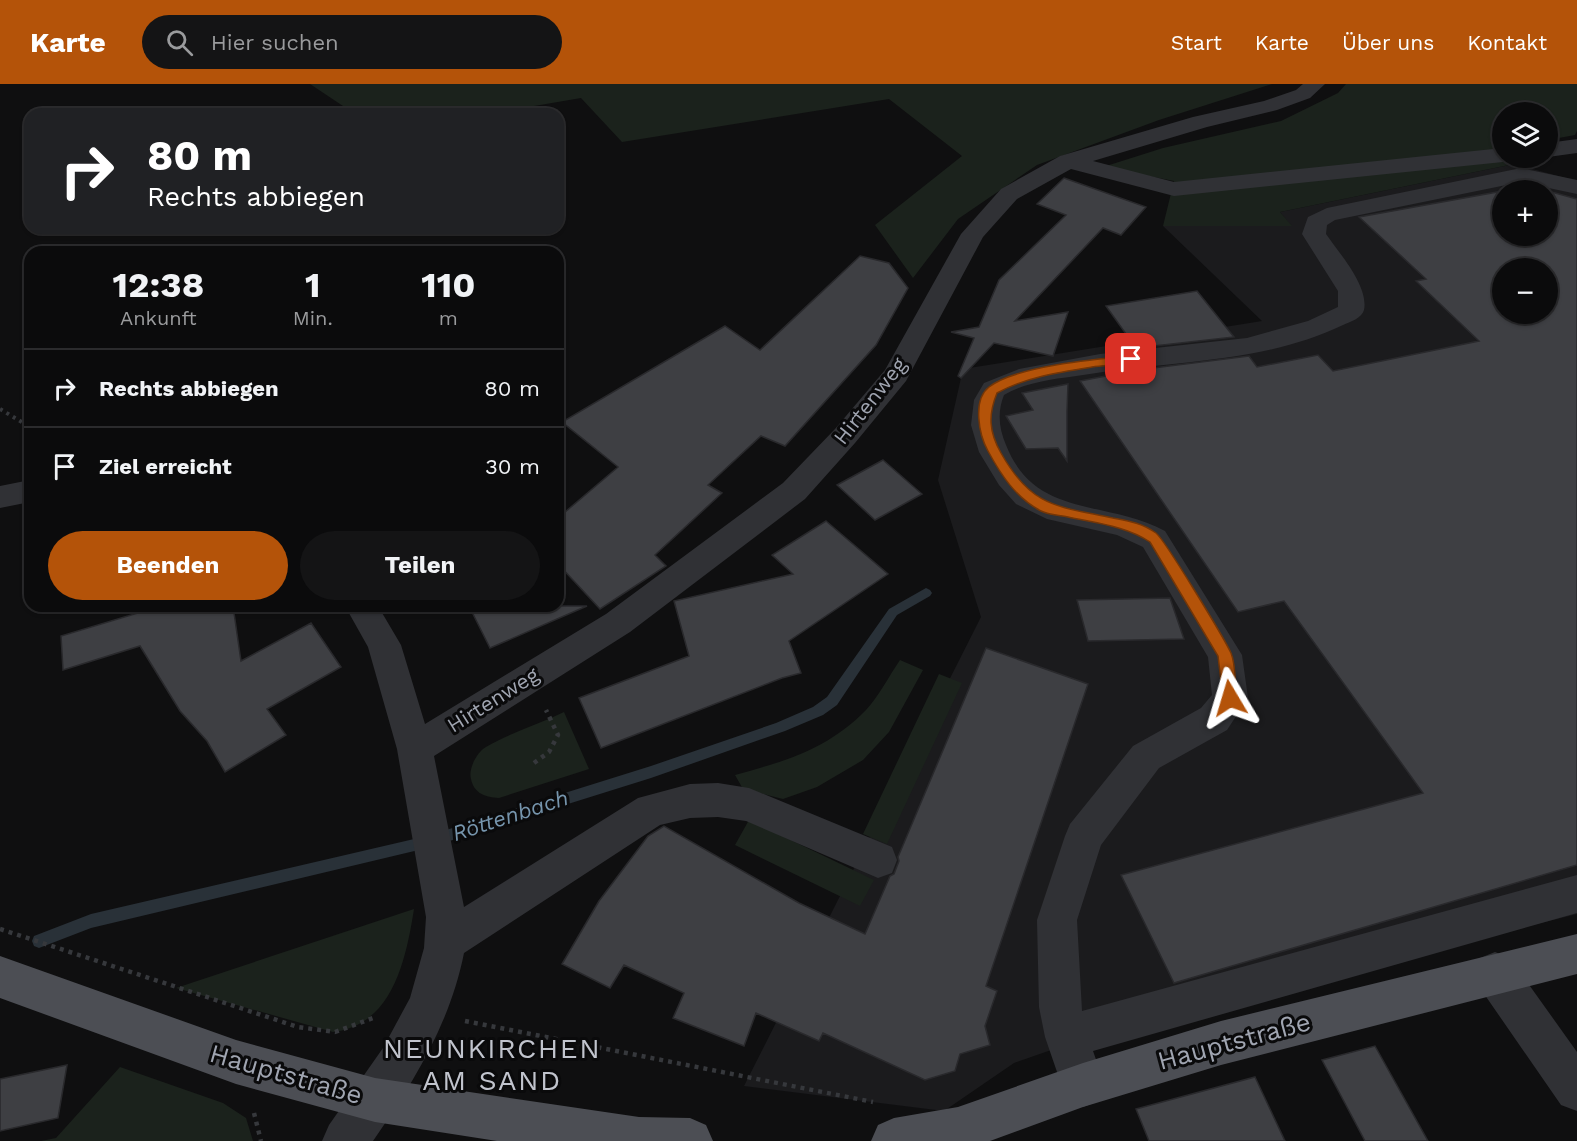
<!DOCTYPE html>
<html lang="de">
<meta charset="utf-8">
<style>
body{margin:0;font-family:"Work Sans",sans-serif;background:#141415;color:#f1f3f6;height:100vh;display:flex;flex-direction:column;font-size:22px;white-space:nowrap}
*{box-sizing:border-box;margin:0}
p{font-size:20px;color:#9a9b9d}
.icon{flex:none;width:33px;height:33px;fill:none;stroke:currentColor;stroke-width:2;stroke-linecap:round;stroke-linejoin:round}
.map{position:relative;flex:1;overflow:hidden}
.side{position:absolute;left:24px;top:162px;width:540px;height:366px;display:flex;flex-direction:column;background:#0b0b0c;border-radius:18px;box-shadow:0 2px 4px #0004,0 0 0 2px #2b2b2d}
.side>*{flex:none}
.top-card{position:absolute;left:24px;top:24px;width:540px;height:126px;border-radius:18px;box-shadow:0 2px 4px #0004,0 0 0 2px #2b2b2d;background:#202124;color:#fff;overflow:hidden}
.buttons{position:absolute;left:1492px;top:18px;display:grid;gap:12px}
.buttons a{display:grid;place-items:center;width:66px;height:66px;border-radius:50%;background:#0b0b0c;box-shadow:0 2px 4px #0004,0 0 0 2px #2b2b2d;font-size:30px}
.pin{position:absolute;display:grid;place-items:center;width:51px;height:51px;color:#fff;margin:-26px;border-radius:12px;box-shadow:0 3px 9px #0006}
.me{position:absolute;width:66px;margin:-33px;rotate:353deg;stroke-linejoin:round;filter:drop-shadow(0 0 4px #0008)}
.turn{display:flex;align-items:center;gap:21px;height:126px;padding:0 24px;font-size:27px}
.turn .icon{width:78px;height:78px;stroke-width:2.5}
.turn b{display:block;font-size:42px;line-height:51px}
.eta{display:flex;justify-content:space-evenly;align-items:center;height:102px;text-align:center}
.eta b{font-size:36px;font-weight:700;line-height:42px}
.action{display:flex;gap:12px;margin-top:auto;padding:12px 24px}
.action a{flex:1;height:69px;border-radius:36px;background:#b45309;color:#fff;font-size:24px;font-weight:700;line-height:69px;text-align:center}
.action a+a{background:#141415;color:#f1f3f6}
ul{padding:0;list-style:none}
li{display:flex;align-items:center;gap:18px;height:78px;padding:0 24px;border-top:2px solid #2b2b2d}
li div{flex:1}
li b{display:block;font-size:22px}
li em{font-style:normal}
header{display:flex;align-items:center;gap:36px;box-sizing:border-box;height:84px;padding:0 30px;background:#b45309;color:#fff}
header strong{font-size:28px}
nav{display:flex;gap:33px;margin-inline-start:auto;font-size:21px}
.search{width:420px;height:54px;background:#141415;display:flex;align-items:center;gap:15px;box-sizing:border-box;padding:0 21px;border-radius:33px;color:#9a9b9d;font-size:22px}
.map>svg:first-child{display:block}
</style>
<header>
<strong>Karte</strong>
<div class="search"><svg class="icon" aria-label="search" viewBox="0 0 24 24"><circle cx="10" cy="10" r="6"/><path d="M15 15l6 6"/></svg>Hier suchen</div>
<nav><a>Start</a><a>Karte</a><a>Über uns</a><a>Kontakt</a></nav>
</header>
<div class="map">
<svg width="1577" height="1057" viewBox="0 0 1577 1057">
<rect width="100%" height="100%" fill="#0f0f10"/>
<path fill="#1b1b1d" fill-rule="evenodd" d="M 1514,80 L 1577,97 L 1577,830 L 1103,948 L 1014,979 L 944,1027 L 744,1002 L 981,533 L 938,396 L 963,285 L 1262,237 L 1163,142 L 1291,142 L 1280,128 ZM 1503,106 L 1548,106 L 1548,152 L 1503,152 ZM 1503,184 L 1548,184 L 1548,230 L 1503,230 Z"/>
<path fill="#1b221c" d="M 310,0 L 1272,0 L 1159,36 L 1037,81 L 958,135 L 913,194 L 875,141 L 962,72 L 889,15 L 622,58 L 581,14 L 488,30 L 355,30 Z
M 1346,0 L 1577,0 L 1577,47 L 1575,51 L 1548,56 L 1548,28 L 1503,28 L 1503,74 L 1509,74 L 1514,80 L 1280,128 L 1292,142 L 1163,142 L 1174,97 L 1103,83 L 1163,64 L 1281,37 L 1338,9 Z
M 900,576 L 923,586 L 889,648 L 863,676 L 817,703 L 783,715 L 743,705 L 735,691 C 786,677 828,665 866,626 C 879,612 889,592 900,576 Z
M 939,590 L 962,599 L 887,760 L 863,750 Z
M 564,628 L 589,685 L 499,714 C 486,713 474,710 471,695 C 468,685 477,668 486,663 C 510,649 539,640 564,628 Z
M 749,736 L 874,796 L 860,822 L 735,761 Z
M 414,825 C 406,875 393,941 333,948 L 176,904 Z
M 120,983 L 223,1019 L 246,1034 L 253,1057 L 41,1057 L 56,1054 Z"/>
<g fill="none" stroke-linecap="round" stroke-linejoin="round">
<path fill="#293138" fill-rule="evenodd" d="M 926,504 L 930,506 L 932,509 L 930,512 L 897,531 L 837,621 L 823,631 L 785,647 L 651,694 L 427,764 L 91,844 L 39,864 L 34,862 L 32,857 L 34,852 L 91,830 L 427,752 L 651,682 L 776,639 L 813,623 L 827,613 L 889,525 Z"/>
</g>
<path fill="#3e3f43" stroke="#29292c" stroke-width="1.5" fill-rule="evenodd" d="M 1064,94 L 1146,123 L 1121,151 L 1103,144 L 1015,237 L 1068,228 L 1053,272 L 994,259 L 961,294 L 958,292 L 974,254 L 951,248 L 979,243 L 999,196 L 1066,131 L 1037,120 Z
M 1503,107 L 1503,152 L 1548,152 L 1548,107 L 1577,115 L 1577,781 L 1174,899 L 1121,791 L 1423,709 L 1284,517 L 1238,528 L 1080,297 L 1137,286 L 1249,272 L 1257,283 L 1318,271 L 1333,287 L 1479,257 L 1416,197 L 1426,195 L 1359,133 ZM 1503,184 L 1548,184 L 1548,230 L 1503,230 Z
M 860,172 L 889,179 L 908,204 L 876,261 L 785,362 L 761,352 L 708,401 L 722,409 L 655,471 L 666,482 L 600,525 L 558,480 L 558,434 L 618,383 L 562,338 L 725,242 L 760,266 Z
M 1197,207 L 1234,253 L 1136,264 L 1106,222 Z
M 1068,300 L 1067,327 L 1067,377 L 1058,364 L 1026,365 L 1006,332 L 1033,326 L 1022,309 Z
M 883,376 L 922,410 L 875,436 L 837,401 Z
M 826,437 L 888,490 L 789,557 L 801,589 L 782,594 L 601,664 L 579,614 L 689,572 L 674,517 L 793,490 L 772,471 Z
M 1170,514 L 1184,555 L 1088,557 L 1077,516 Z
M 161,522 L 233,522 L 241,577 L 311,539 L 341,583 L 267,625 L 286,651 L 225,688 L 207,657 L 180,627 L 140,562 L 63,586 L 61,552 Z
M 469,522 L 587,522 L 490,564 Z
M 986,564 L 1088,600 L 986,902 L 997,907 L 985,942 L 990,961 L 960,970 L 955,987 L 925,996 L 823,949 L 819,957 L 756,929 L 744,962 L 673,934 L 684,909 L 624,881 L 610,904 L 562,880 L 599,817 L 648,752 L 664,742 L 799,819 L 865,850 L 890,792 L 894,790 L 899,777 L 898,773 Z
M 1375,962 L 1428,1057 L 1365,1057 L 1322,976 Z
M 67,981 L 58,1034 L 0,1047 L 0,995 Z
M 1255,993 L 1285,1057 L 1149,1057 L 1136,1025 Z"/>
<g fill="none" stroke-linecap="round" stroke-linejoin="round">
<path stroke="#36383c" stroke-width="4" stroke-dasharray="3 4.5" stroke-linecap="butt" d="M 0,325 L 30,343"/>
<path stroke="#36383c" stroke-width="4.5" stroke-dasharray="4 5" stroke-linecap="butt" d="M 534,679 L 549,668 L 558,651 L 546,626
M 0,845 L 298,943 L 335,948 L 373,934
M 465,937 L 873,1018
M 254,1029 L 261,1057"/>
<path fill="#303135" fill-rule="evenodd" d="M 1303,0 L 1325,0 L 1310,14 L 1277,26 L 1207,43 L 1093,77 L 1174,98 L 1503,64 L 1503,74 L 1512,74 L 1503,78 L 1174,112 L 1071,85 L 1017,115 L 983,153 L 906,297 L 855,359 L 805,415 L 630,548 L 434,672 L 464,823 L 638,714 L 690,700 L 718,699 L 749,704 L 892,763 L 897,776 L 892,789 L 878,794 L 746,737 L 718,733 L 690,734 L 660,741 L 464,869 C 450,940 413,999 373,1057 L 322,1057 L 329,1041 L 383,964 L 410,914 L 424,864 L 426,833 L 397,665 L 368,563 L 345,522 L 378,522 L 401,561 L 425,640 L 606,530 L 783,399 L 835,345 L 885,286 L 961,150 L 1001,105 L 1060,72 L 1193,33 L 1264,17 L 1296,6 Z
M 1577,55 L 1577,69 L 1548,73 L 1548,59 Z
M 1521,84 L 1577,96 L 1577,110 L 1521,98 L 1335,136 L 1327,141 L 1326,150 C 1339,169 1369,202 1364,226 C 1362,234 1350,238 1343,241 C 1262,280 1170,276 1083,291 C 1056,295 1028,297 1004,311 C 997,328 999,345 1006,361 C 1035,435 1106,415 1165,447 L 1242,571 L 1248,614 L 1227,646 L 1159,684 L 1101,761 L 1077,836 L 1082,927 L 1577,791 L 1577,829 L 1093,967 L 1105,1001 L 1099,1017 L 1083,1023 L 1067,1017 L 1045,953 L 1039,923 L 1037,836 L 1065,752 L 1070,740 L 1133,662 L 1201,624 L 1212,611 L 1208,573 L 1143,463 L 1117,451 L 1047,435 L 1016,420 L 999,401 L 979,368 L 971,341 L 974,316 L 984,299 L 1019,285 L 1100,270 L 1247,254 L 1308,237 L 1338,223 L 1338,207 L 1302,150 L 1308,133 L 1327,124 Z
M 30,396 L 30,418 L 0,424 L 0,402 Z
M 1495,868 L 1510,874 L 1577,968 L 1577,1027 L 1561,1021 L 1480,904 L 1474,889 L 1480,874 Z"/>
<path fill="#4c4e54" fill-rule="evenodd" d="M 1577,850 L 1577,890 L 1221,981 L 1083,1023 L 990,1057 L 871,1057 L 878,1041 L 894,1034 L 958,1023 L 1083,979 L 1221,937 Z
M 0,872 L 236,956 L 375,994 L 639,1033 L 690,1034 L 706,1041 L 713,1057 L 497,1057 L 375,1038 L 236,1000 L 0,914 Z"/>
</g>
<path fill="#b45309" stroke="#753606" stroke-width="1.5" d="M 1131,272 L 1136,275 L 1135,278 C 1121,281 1106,281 1092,283 C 1060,288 1026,293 997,309 C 988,331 989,348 1001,369 C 1032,424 1057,422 1113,434 C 1129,437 1142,439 1156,449 C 1165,456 1224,554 1231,569 C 1236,581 1235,600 1237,614 L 1235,618 L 1225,618 L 1223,614 L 1218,572 L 1150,458 C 1126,442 1096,439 1068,433 C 1059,431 1049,431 1041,427 C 1016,414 1001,391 988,367 C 979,351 972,316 989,303 C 1016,282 1096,275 1131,272 Z"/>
<g text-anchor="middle" stroke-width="6" stroke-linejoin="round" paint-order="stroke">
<g font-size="21" fill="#a0a5b1" stroke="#0a0a0b">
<text transform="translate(870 317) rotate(-52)" y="7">Hirtenweg</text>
<text transform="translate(493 616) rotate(-32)" y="7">Hirtenweg</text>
</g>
<g font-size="22" font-style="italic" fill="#7695ad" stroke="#0a0a0b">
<text transform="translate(510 731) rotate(-18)" y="8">Röttenbach</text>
</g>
<g font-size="26" fill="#a0a5b1" stroke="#0a0a0b">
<text transform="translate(1234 957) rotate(-15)" y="9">Hauptstraße</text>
<text transform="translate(286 990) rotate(16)" y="9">Hauptstraße</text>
</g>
<g font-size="28" letter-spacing="1.5" fill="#c1c4cd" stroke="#0a0a0b">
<text x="492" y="974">NEUNKIRCHEN<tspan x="492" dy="32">AM SAND</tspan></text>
</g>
</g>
</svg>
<div class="buttons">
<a><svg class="icon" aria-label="layers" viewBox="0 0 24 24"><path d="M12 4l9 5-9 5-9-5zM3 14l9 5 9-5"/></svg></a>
<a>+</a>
<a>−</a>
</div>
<div class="pin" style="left:1131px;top:275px;background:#d93025"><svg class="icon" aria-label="arrive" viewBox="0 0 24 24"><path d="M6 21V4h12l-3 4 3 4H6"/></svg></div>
<svg class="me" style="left:1230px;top:614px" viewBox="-20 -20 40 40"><path d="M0-17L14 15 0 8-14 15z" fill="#b45309" stroke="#fff" stroke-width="4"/></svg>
<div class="top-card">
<div class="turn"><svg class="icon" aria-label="right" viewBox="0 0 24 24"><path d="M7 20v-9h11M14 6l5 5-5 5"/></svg><div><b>80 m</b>Rechts abbiegen</div></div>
</div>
<section class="side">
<div class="eta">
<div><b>12:38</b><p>Ankunft</p></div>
<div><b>1</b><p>Min.</p></div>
<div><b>110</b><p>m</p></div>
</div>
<ul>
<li><svg class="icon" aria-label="right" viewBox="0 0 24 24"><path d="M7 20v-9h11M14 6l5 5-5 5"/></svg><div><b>Rechts abbiegen</b></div><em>80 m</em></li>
<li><svg class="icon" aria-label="arrive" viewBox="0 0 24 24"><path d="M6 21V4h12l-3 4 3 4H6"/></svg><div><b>Ziel erreicht</b></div><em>30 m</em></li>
</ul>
<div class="action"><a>Beenden</a><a>Teilen</a></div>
</section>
</div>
